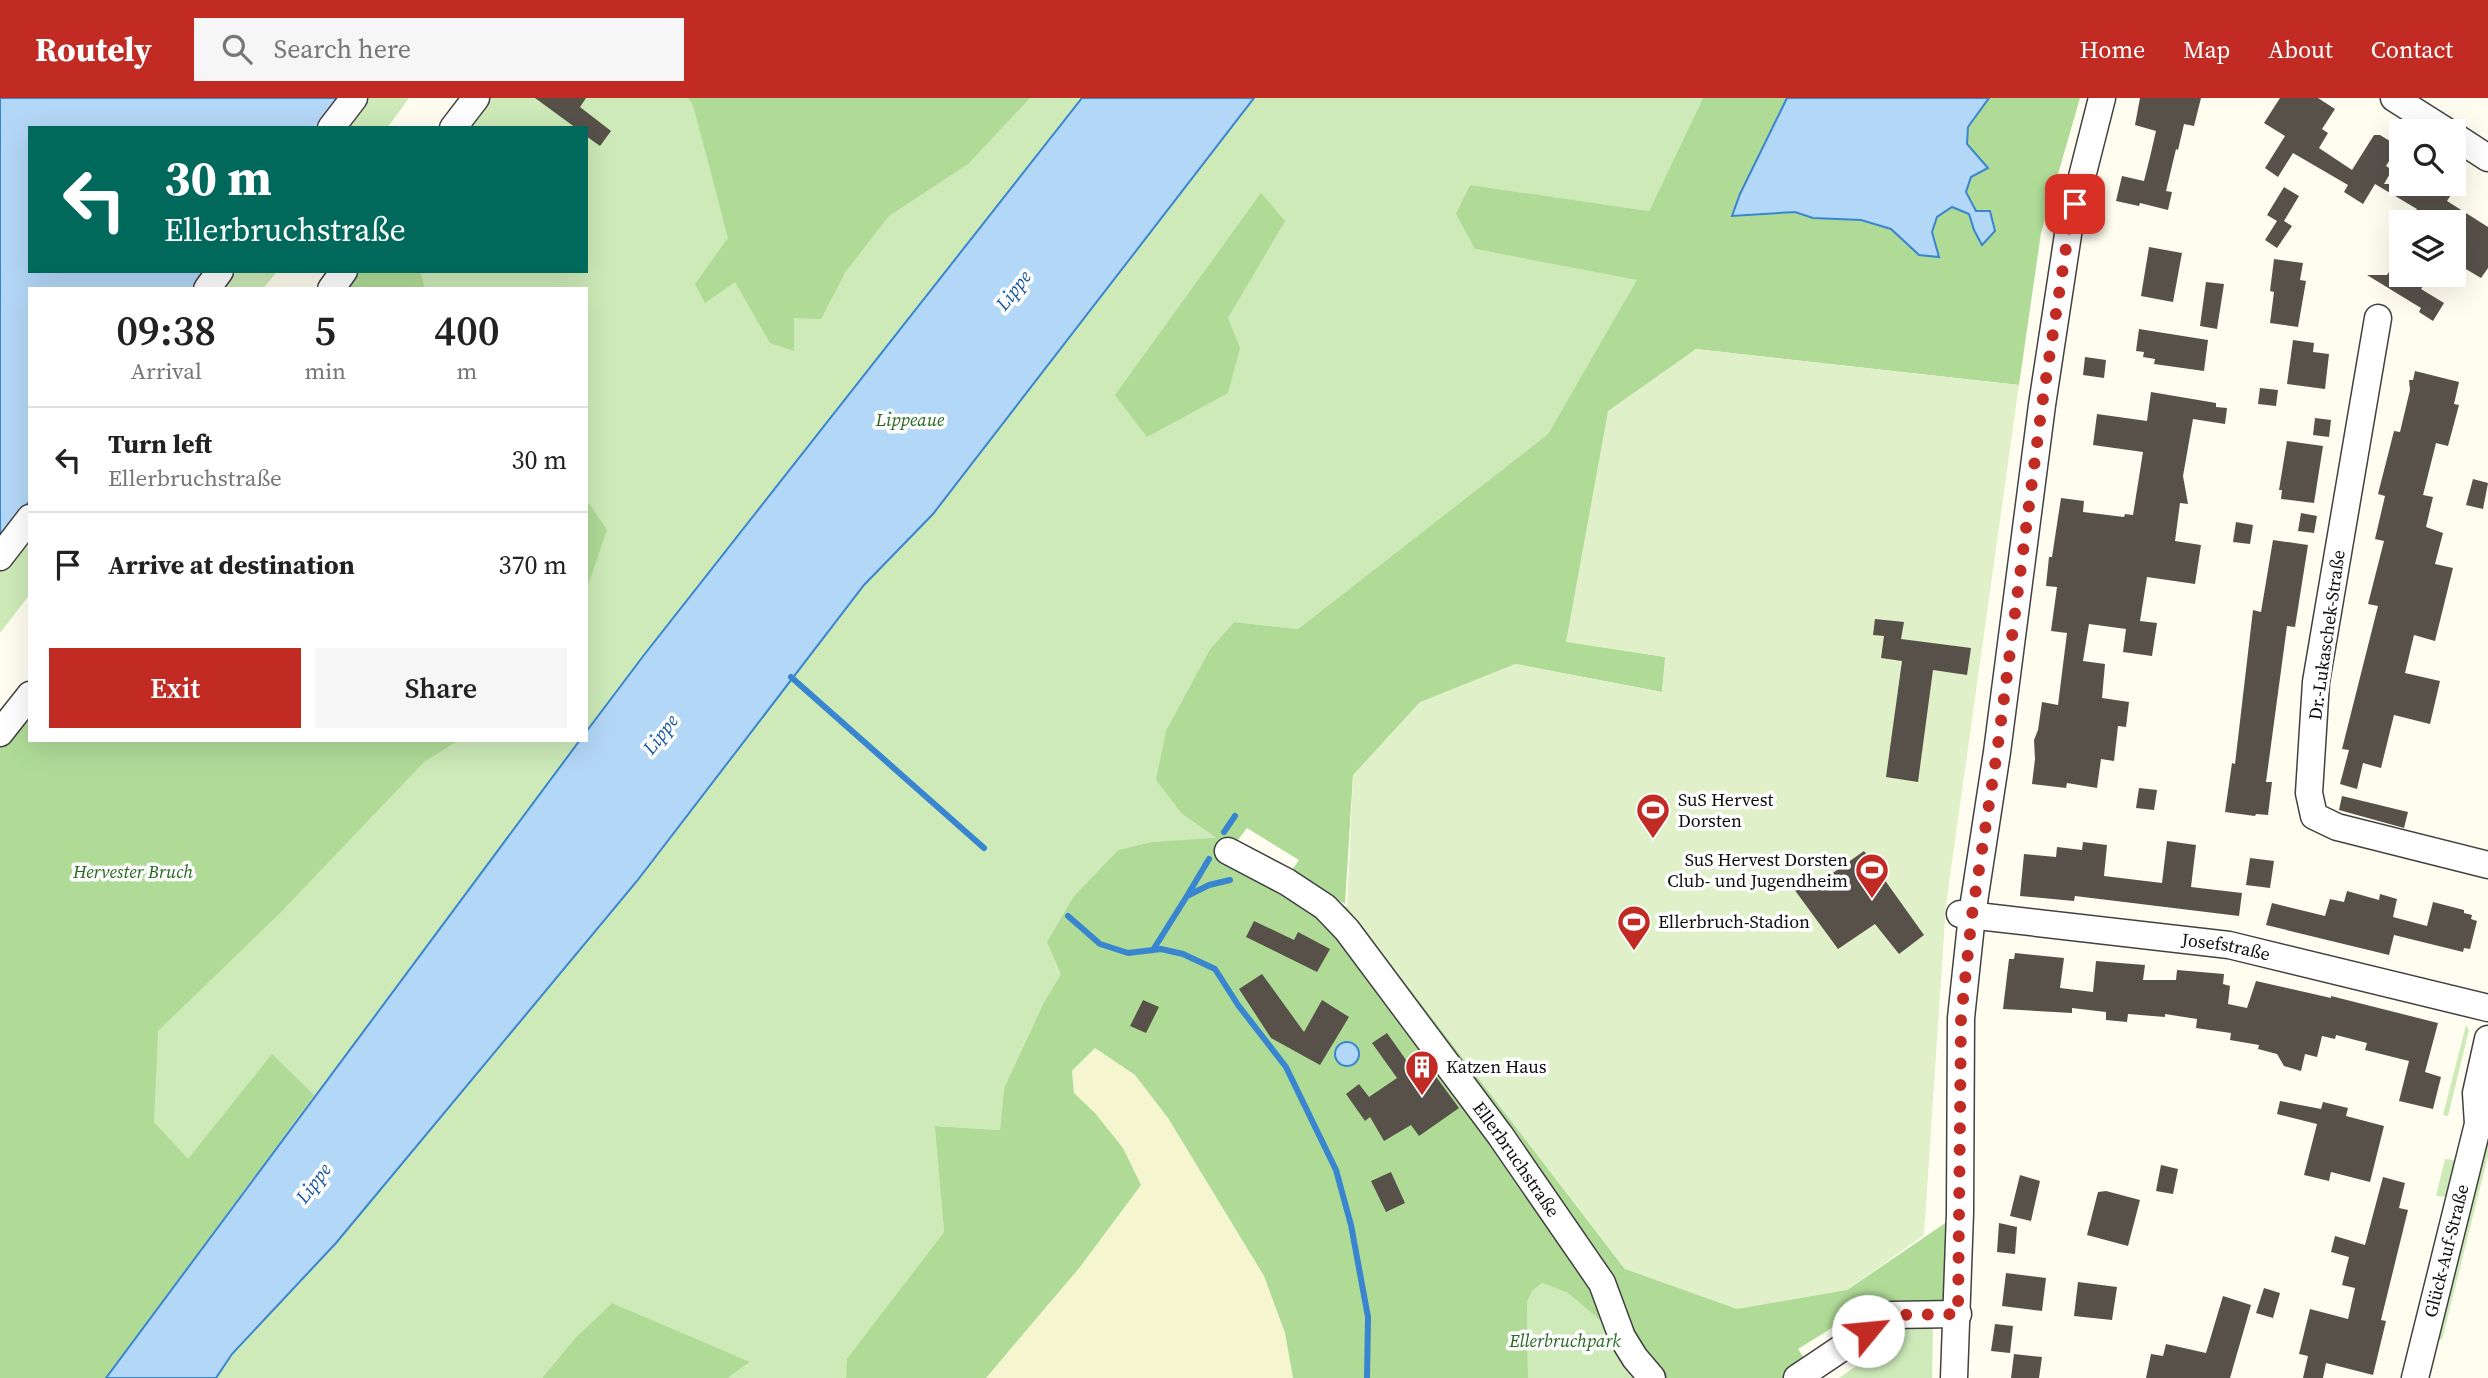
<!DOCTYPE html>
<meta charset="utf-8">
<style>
body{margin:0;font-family:"Source Serif 4",serif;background:#f6f6f6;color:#222;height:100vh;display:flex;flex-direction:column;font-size:26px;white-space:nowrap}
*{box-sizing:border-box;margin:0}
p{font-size:23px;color:#767676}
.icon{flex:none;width:38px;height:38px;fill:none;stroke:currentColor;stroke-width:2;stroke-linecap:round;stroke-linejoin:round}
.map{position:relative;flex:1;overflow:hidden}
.drawer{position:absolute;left:28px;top:189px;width:560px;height:455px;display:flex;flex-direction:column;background:#fff;border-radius:0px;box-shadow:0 7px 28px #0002}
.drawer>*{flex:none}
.guide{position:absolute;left:28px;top:28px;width:560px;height:147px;border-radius:0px;box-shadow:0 7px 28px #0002;background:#00695c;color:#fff;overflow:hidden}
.buttons{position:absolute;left:2389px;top:21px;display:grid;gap:14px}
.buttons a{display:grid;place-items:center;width:77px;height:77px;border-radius:0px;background:#fff;box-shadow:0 7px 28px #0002;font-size:35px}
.pin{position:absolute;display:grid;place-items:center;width:60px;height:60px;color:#fff;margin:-30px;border-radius:14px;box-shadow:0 4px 10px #0006}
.me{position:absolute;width:77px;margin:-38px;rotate:62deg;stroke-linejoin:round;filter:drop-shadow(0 0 5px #0008)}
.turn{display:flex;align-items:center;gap:24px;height:147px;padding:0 21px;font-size:32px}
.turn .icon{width:91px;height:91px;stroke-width:2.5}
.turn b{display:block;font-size:49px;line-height:60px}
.eta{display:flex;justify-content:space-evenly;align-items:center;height:119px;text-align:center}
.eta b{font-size:42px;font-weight:600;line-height:49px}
.action{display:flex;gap:14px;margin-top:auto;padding:14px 21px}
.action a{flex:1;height:80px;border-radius:0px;background:#c12b23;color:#fff;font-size:28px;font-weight:600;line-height:80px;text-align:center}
.action a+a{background:#f6f6f6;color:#222}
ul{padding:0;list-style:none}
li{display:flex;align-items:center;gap:21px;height:105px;padding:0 21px;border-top:2px solid #e0e0e0}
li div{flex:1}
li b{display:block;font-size:26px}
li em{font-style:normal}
header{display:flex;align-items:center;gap:42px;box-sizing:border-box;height:98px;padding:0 35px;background:#c12b23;color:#fff}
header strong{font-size:33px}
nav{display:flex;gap:38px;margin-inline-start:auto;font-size:24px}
.search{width:490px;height:63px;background:#f6f6f6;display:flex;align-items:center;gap:18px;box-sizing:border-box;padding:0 24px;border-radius:0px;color:#767676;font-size:26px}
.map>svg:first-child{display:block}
</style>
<header>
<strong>Routely</strong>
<div class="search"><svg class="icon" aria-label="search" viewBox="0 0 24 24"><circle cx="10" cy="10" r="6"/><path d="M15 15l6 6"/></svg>Search here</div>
<nav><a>Home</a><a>Map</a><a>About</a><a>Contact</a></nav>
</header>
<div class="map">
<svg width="2488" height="1280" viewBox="0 0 2488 1280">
<rect width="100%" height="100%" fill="#fffdef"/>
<path fill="#f5f6cf" d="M 1095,950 L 1135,977 L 1168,1020 L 1264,1178 L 1285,1235 L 1293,1280 L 986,1280 L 1080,1169 L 1141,1087 L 1123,1050 L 1095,1015 L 1074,995 L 1072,973 Z"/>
<path fill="#cdeab8" d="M 362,0 L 409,0 L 387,30 L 339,30 Z
M 477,0 L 1703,0 L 1649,113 L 1469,87 L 1475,151 L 1638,182 L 1548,336 L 1298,531 L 1234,524 L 1210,551 L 1192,585 L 1171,699 L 1182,716 L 1217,741 L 1151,744 L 1118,752 L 1074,798 L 1061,876 L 1044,904 L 1004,990 L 1000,1032 L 936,1028 L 944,1134 L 848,1261 L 846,1280 L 728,1280 L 749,1265 L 612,1205 L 576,1239 L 542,1280 L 0,1280 L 30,642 L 586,642 L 586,191 L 329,191 L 343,173 L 586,173 L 586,30 L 454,30 Z
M 228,173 L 234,177 L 237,173 L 277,173 L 263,191 L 215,191 Z
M 30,442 L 30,496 L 0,535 L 0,467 Z
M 2466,927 L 2469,932 L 2448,1018 L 2443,1017 Z
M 2488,1024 L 2488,1058 L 2442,1242 L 2435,1239 Z
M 2445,1061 L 2456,1062 L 2451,1099 L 2436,1098 Z
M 1542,1185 L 1568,1195 L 1608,1229 L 1646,1280 L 1528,1280 L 1527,1204 L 1532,1193 Z
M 1933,1222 L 1932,1280 L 1839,1280 L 1879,1252 L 1869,1237 L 1887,1225 Z"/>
<path fill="#afdb97" d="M 688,0 L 1030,0 L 968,66 L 889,118 L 846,173 L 821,221 L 794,220 L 794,253 L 770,245 L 735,184 L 705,205 L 695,186 L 728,140 L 693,7 Z
M 1703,0 L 1787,0 L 1740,96 L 1732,118 L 1795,114 L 1813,120 L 1861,122 L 1891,131 L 1919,157 L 1939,158 L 1932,134 L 1937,119 L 1953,109 L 1969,115 L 1974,132 L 1982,147 L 1995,133 L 1976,113 L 1966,94 L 1971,79 L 1988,70 L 1967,46 L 1967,29 L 1989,0 L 2080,0 L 2041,135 L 2019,287 L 1695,251 L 1566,543 L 1666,559 L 1662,594 L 1515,566 L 1353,677 L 1345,806 L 1290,775 L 1299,762 L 1247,730 L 1234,747 L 1347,809 L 1625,1171 L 1847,1192 L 1960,1115 L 1958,1216 L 1868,1231 L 1856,1215 L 1798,1251 L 1810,1269 L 1795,1280 L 1652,1280 L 1608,1229 L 1568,1195 L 1542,1185 L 1532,1193 L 1527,1204 L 1528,1280 L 1293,1280 L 1285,1235 L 1264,1178 L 1168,1020 L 1135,977 L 1095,950 L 1072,973 L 1074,995 L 1095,1015 L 1123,1050 L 1141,1087 L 1080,1169 L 986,1280 L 846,1280 L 847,1261 L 944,1134 L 935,1028 L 1000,1032 L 1004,990 L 1044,904 L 1061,876 L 1047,844 L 1074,798 L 1118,752 L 1151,744 L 1216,740 L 1182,716 L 1156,682 L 1166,633 L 1210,551 L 1234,524 L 1298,531 L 1548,336 L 1637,182 L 1475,151 L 1456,116 L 1470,87 L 1649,113 Z
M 1261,95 L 1285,123 L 1228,220 L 1240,250 L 1228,295 L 1147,339 L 1115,297 Z
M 350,173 L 420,173 L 425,191 L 337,191 Z
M 586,401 L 607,432 L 586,493 Z
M 30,596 L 30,642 L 459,642 L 424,664 L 281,814 L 158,933 L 154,1024 L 188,1061 L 272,956 L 314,997 L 106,1280 L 0,1280 L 0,635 Z
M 612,1205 L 750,1264 L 728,1280 L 542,1280 L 576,1239 Z"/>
<path fill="#e0f1ca" d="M 1696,251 L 2019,287 L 1946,807 L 1924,1137 L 1847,1192 L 1737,1211 L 1625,1171 L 1347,809 L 1353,677 L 1420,604 L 1515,566 L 1662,594 L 1665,559 L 1566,544 L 1608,313 Z"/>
<path fill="#b3d7f7" stroke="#3985d0" stroke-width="2" d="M 0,0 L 342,0 L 319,30 L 30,30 L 30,173 L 207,173 L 194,191 L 30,191 L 30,402 L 0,441 Z
M 1082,0 L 1254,0 L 933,416 L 864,487 L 637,783 L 336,1145 L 232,1256 L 216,1280 L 106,1280 L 580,642 L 586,642 L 586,634 L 644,557 Z
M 1787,0 L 1989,0 L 1968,29 L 1967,46 L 1988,70 L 1971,79 L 1966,94 L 1976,113 L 1990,113 L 1995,133 L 1982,147 L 1974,132 L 1969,116 L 1952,109 L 1937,119 L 1932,134 L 1939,159 L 1919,157 L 1891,131 L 1861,122 L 1813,120 L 1795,114 L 1732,118 L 1740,96 Z
M1335 956a12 12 0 1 1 24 0a12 12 0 1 1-24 0Z"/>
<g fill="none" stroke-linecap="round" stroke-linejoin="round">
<path stroke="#3985d0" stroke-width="6" d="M 791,579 L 984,750
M 1224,734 L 1235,718
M 1187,798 L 1209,761
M 1068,818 L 1100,846 L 1128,855 L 1161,851 L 1183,856 L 1215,871 L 1238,907 L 1286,969 L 1336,1072 L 1351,1127 L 1368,1219 L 1367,1280
M 1153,852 L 1187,798 L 1209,787 L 1230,782"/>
</g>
<path fill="#57514a" d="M 535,0 L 586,0 L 580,9 L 611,33 L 600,48 L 586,38 L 586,30 L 576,30 Z
M 2140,0 L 2201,0 L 2194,28 L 2184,26 L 2178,52 L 2176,51 L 2166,93 L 2172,94 L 2168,112 L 2140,105 L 2139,108 L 2116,103 L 2122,78 L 2144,83 L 2150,59 L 2156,33 L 2135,27 Z
M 2280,0 L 2318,0 L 2335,11 L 2322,31 L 2328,35 L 2319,50 L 2352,72 L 2374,37 L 2380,37 L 2398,48 L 2386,68 L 2392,72 L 2384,86 L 2458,86 L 2447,103 L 2488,129 L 2488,170 L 2481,180 L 2454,164 L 2466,145 L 2454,137 L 2463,124 L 2408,124 L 2417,111 L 2375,86 L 2363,106 L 2344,94 L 2348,87 L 2293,55 L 2278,79 L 2265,70 L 2285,38 L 2264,25 Z
M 2284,89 L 2299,98 L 2284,123 L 2292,128 L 2277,150 L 2265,142 L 2277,123 L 2267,117 Z
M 2149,149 L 2182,155 L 2173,204 L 2141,198 Z
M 2401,155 L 2401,177 L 2430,177 L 2421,191 L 2444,205 L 2433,223 L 2419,214 L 2421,210 L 2367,177 L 2387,177 Z
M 2274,161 L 2303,165 L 2300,182 L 2306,183 L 2298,229 L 2270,225 L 2274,194 L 2270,193 Z
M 2206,184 L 2224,186 L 2217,231 L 2200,228 Z
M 2139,231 L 2208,242 L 2204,273 L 2154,266 L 2155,261 L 2143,259 L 2144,254 L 2136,253 Z
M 2293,242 L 2314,245 L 2313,254 L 2329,256 L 2325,291 L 2287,286 Z
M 2085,259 L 2106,262 L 2104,280 L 2083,277 Z
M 2415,273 L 2459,284 L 2454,306 L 2459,307 L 2448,348 L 2436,345 L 2423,397 L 2433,399 L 2426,429 L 2443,435 L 2435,466 L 2453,470 L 2435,543 L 2414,537 L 2405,575 L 2440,583 L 2430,626 L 2394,617 L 2381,670 L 2363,665 L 2357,691 L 2340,686 L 2349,652 L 2342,651 L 2378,508 L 2368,506 L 2384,443 L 2375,441 L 2385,398 L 2378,396 L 2394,333 L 2400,334 L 2410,292 L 2409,282 L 2413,282 Z
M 2260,290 L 2278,292 L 2276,308 L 2258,306 Z
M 2151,294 L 2216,305 L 2216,309 L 2227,310 L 2225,326 L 2193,321 L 2183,378 L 2188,406 L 2180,405 L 2175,443 L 2201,447 L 2195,486 L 2147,479 L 2140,523 L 2157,525 L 2152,558 L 2123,554 L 2126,531 L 2089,526 L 2083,563 L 2105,566 L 2102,600 L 2129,604 L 2126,629 L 2118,628 L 2114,663 L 2101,661 L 2097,690 L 2067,685 L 2066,690 L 2032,686 L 2035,661 L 2034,642 L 2038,632 L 2042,604 L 2058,607 L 2067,535 L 2051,533 L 2057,489 L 2046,488 L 2049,459 L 2052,459 L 2061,400 L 2084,403 L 2083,414 L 2124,419 L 2125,416 L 2133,417 L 2143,354 L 2093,347 L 2097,316 L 2147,323 Z
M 2315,320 L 2331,322 L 2329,339 L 2313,337 Z
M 2287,343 L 2323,348 L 2314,405 L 2281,401 L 2282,392 L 2279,392 Z
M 2473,381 L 2488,385 L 2483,411 L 2466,407 Z
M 2301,415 L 2317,418 L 2314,435 L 2298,433 Z
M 2236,424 L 2253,427 L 2250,446 L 2233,444 Z
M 2273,442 L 2308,447 L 2295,529 L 2287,528 L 2266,684 L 2272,684 L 2268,717 L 2256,716 L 2255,718 L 2225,714 L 2232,665 L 2235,666 L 2253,512 L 2261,514 Z
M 1875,521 L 1904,524 L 1901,541 L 1971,550 L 1967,577 L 1933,572 L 1918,684 L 1886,679 L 1902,563 L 1881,560 L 1884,538 L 1873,537 Z
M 2139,690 L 2157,692 L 2154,712 L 2136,710 Z
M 2342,698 L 2408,714 L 2404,730 L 2339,712 Z
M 2167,743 L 2196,747 L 2191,789 L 2242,795 L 2239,818 L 2075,798 L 2074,803 L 2020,798 L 2024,756 L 2056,759 L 2057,749 L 2082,752 L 2083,744 L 2107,747 L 2104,778 L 2162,785 Z
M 1864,753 L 1924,837 L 1899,856 L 1875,826 L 1838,851 L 1791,787 L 1806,778 L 1813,789 Z
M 2250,760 L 2274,763 L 2270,790 L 2246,787 Z
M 2347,793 L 2379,802 L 2380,796 L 2397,801 L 2393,819 L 2427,828 L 2433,804 L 2464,812 L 2464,815 L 2472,817 L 2471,821 L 2477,823 L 2470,851 L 2464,850 L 2463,854 L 2394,837 L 2389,857 L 2266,827 L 2272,805 L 2325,818 L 2330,801 L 2344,804 Z
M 1254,823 L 1294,842 L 1298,834 L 1330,851 L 1317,874 L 1246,839 Z
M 2015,855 L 2064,860 L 2060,890 L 2093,894 L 2096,863 L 2120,865 L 2145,867 L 2143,882 L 2176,882 L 2177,872 L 2224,876 L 2223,886 L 2230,888 L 2228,906 L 2247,910 L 2256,883 L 2331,900 L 2331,898 L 2438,925 L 2425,974 L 2441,979 L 2433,1011 L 2399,1003 L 2409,963 L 2365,952 L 2367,945 L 2336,937 L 2335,941 L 2322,938 L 2317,959 L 2305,956 L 2301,973 L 2284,968 L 2277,956 L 2258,951 L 2259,947 L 2230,942 L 2231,935 L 2196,930 L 2197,921 L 2165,916 L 2165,919 L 2128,916 L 2127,924 L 2106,922 L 2106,914 L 2072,910 L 2072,915 L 2003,911 L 2009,861 L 2014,861 Z
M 1262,876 L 1304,934 L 1322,902 L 1349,919 L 1320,967 L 1271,940 L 1239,891 Z
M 1143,902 L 1159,909 L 1146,935 L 1130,928 Z
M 1387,935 L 1411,969 L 1423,961 L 1459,1010 L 1419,1038 L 1411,1027 L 1384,1043 L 1370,1019 L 1365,1023 L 1346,996 L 1359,986 L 1369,999 L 1397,980 L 1372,945 Z
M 2280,1003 L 2321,1011 L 2323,1004 L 2348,1010 L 2346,1018 L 2384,1028 L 2370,1084 L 2331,1074 L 2329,1083 L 2304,1077 L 2317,1026 L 2277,1016 Z
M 2161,1067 L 2178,1071 L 2173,1096 L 2156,1093 Z
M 1391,1074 L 1405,1105 L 1386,1114 L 1371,1083 Z
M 2020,1077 L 2040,1083 L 2031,1123 L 2010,1118 Z
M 2383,1079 L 2405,1085 L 2399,1110 L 2408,1112 L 2381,1222 L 2386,1223 L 2373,1277 L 2326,1265 L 2323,1280 L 2303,1280 L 2308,1258 L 2299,1256 L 2310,1211 L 2348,1221 L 2355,1190 L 2342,1187 L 2349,1159 L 2331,1154 L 2335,1138 L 2365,1147 Z
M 2106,1093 L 2140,1102 L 2128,1148 L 2087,1137 L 2098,1094 Z
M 1999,1125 L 2017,1129 L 2015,1156 L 1997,1154 Z
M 2006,1175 L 2046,1180 L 2042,1213 L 2002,1208 Z
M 2078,1184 L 2117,1189 L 2112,1222 L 2074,1218 Z
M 2264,1190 L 2280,1195 L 2273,1220 L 2256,1215 Z
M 2223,1198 L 2251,1207 L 2230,1280 L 2146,1280 L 2151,1256 L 2163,1258 L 2166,1246 L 2206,1255 Z
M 1995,1226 L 2013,1228 L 2010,1255 L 1991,1253 Z
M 2014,1256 L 2042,1259 L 2039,1280 L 2011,1280 Z"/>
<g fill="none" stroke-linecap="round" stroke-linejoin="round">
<g stroke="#414141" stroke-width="29">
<g id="minor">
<path d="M 2394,0 L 2446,33"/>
<path d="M 331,30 L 354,0"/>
<path d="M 453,30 L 476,0"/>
<path d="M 2454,38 L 2488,60"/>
<path d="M 207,191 L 220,173"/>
<path d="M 331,191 L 344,173"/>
<path d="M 2378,220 L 2316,584 L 2309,695 L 2314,718 L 2337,729 L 2488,767"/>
<path d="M 0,459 L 30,420"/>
<path d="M 0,635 L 30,597"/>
<path id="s1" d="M 1228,753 L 1287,784 L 1325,809 L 1347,832 L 1500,1037 L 1602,1185 L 1622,1239 L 1635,1260 L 1652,1280"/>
<path id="s2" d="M 1960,816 L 2229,847 L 2488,910"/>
<path d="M 1797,1280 L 1891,1217 L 1958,1216"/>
<path d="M 1954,1280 L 1960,1115 L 1961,920 L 1972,817 L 1997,654 L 2042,307 L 2069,130 L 2102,0"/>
<path id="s3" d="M 2415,1280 L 2478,1026 L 2476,995 L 2488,941"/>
</g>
</g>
<use href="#minor" stroke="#fff" stroke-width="26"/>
</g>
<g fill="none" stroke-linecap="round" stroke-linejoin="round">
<path stroke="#c12b23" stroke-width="12" stroke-dasharray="0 21.6" d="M 1868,1233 L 1891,1217 L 1958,1216 L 1961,920 L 1972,817 L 1997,654 L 2042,307 L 2069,130 L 2075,106"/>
</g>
<defs>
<g id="stadium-pin" transform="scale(1.75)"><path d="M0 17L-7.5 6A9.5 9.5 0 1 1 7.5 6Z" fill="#c12b23" stroke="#fff"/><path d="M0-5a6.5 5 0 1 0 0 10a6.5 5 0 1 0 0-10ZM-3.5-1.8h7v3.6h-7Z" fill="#fff"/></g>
<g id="building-pin" transform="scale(1.75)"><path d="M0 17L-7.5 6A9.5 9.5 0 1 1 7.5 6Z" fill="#c12b23" stroke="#fff"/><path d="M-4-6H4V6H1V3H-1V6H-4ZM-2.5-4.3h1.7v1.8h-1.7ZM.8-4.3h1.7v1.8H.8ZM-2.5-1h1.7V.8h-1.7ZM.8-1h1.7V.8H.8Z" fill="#fff"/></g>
</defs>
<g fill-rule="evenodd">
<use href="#stadium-pin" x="1653" y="712"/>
<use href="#stadium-pin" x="1872" y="772"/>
<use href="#stadium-pin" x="1634" y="824"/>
<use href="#building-pin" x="1422" y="969"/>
</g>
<g text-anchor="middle" stroke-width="7" stroke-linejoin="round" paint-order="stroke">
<g font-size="18" font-style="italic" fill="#25681d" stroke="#fff">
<text x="910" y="328">Lippeaue</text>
<text x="133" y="780">Hervester Bruch</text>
<text x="1565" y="1249">Ellerbruchpark</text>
</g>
<g font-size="18" fill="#0e0e0e" stroke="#fff">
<text transform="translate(2327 537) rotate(-82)" y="6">Dr.-Lukaschek-Straße</text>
<text dy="6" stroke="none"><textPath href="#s2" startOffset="268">Josefstraße</textPath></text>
<text dy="6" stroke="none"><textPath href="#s1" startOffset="429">Ellerbruchstraße</textPath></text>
<text dy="6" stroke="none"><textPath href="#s3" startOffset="131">Glück-Auf-Straße</textPath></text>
</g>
<g font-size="18" fill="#0e0e0e" stroke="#fff" text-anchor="start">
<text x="1678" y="708">SuS Hervest<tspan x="1678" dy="21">Dorsten</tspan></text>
<text x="1848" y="768" text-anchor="end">SuS Hervest Dorsten<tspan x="1848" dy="21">Club- und Jugendheim</tspan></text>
<text x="1658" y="830">Ellerbruch-Stadion</text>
<text x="1446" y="975">Katzen Haus</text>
</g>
<g font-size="19" font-style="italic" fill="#1557a3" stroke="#fff">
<text transform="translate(1013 192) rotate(-52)" y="7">Lippe</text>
<text transform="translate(660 636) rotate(-52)" y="7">Lippe</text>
<text transform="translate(313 1085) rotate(-53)" y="7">Lippe</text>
</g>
</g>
</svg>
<div class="buttons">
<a><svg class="icon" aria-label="search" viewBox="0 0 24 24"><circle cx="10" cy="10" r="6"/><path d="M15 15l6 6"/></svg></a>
<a><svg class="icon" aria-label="layers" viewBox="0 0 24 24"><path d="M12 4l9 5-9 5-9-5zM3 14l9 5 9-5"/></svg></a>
</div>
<div class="pin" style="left:2075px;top:106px;background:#d93025"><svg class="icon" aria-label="arrive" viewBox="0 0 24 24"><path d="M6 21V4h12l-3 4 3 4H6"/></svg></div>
<svg class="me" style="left:1868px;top:1233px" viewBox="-20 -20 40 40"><circle r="19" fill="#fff"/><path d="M0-13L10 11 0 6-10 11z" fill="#c12b23"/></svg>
<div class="guide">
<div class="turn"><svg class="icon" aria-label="left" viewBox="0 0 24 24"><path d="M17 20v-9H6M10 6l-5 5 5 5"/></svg><div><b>30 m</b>Ellerbruchstraße</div></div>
</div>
<section class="drawer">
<div class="eta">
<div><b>09:38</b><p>Arrival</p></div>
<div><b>5</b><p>min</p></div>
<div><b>400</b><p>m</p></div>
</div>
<ul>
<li><svg class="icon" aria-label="left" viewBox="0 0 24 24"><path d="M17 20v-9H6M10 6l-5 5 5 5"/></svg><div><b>Turn left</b><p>Ellerbruchstraße</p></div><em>30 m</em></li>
<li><svg class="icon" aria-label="arrive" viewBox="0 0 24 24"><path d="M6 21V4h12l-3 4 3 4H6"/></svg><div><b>Arrive at destination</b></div><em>370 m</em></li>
</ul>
<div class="action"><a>Exit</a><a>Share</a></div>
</section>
</div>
